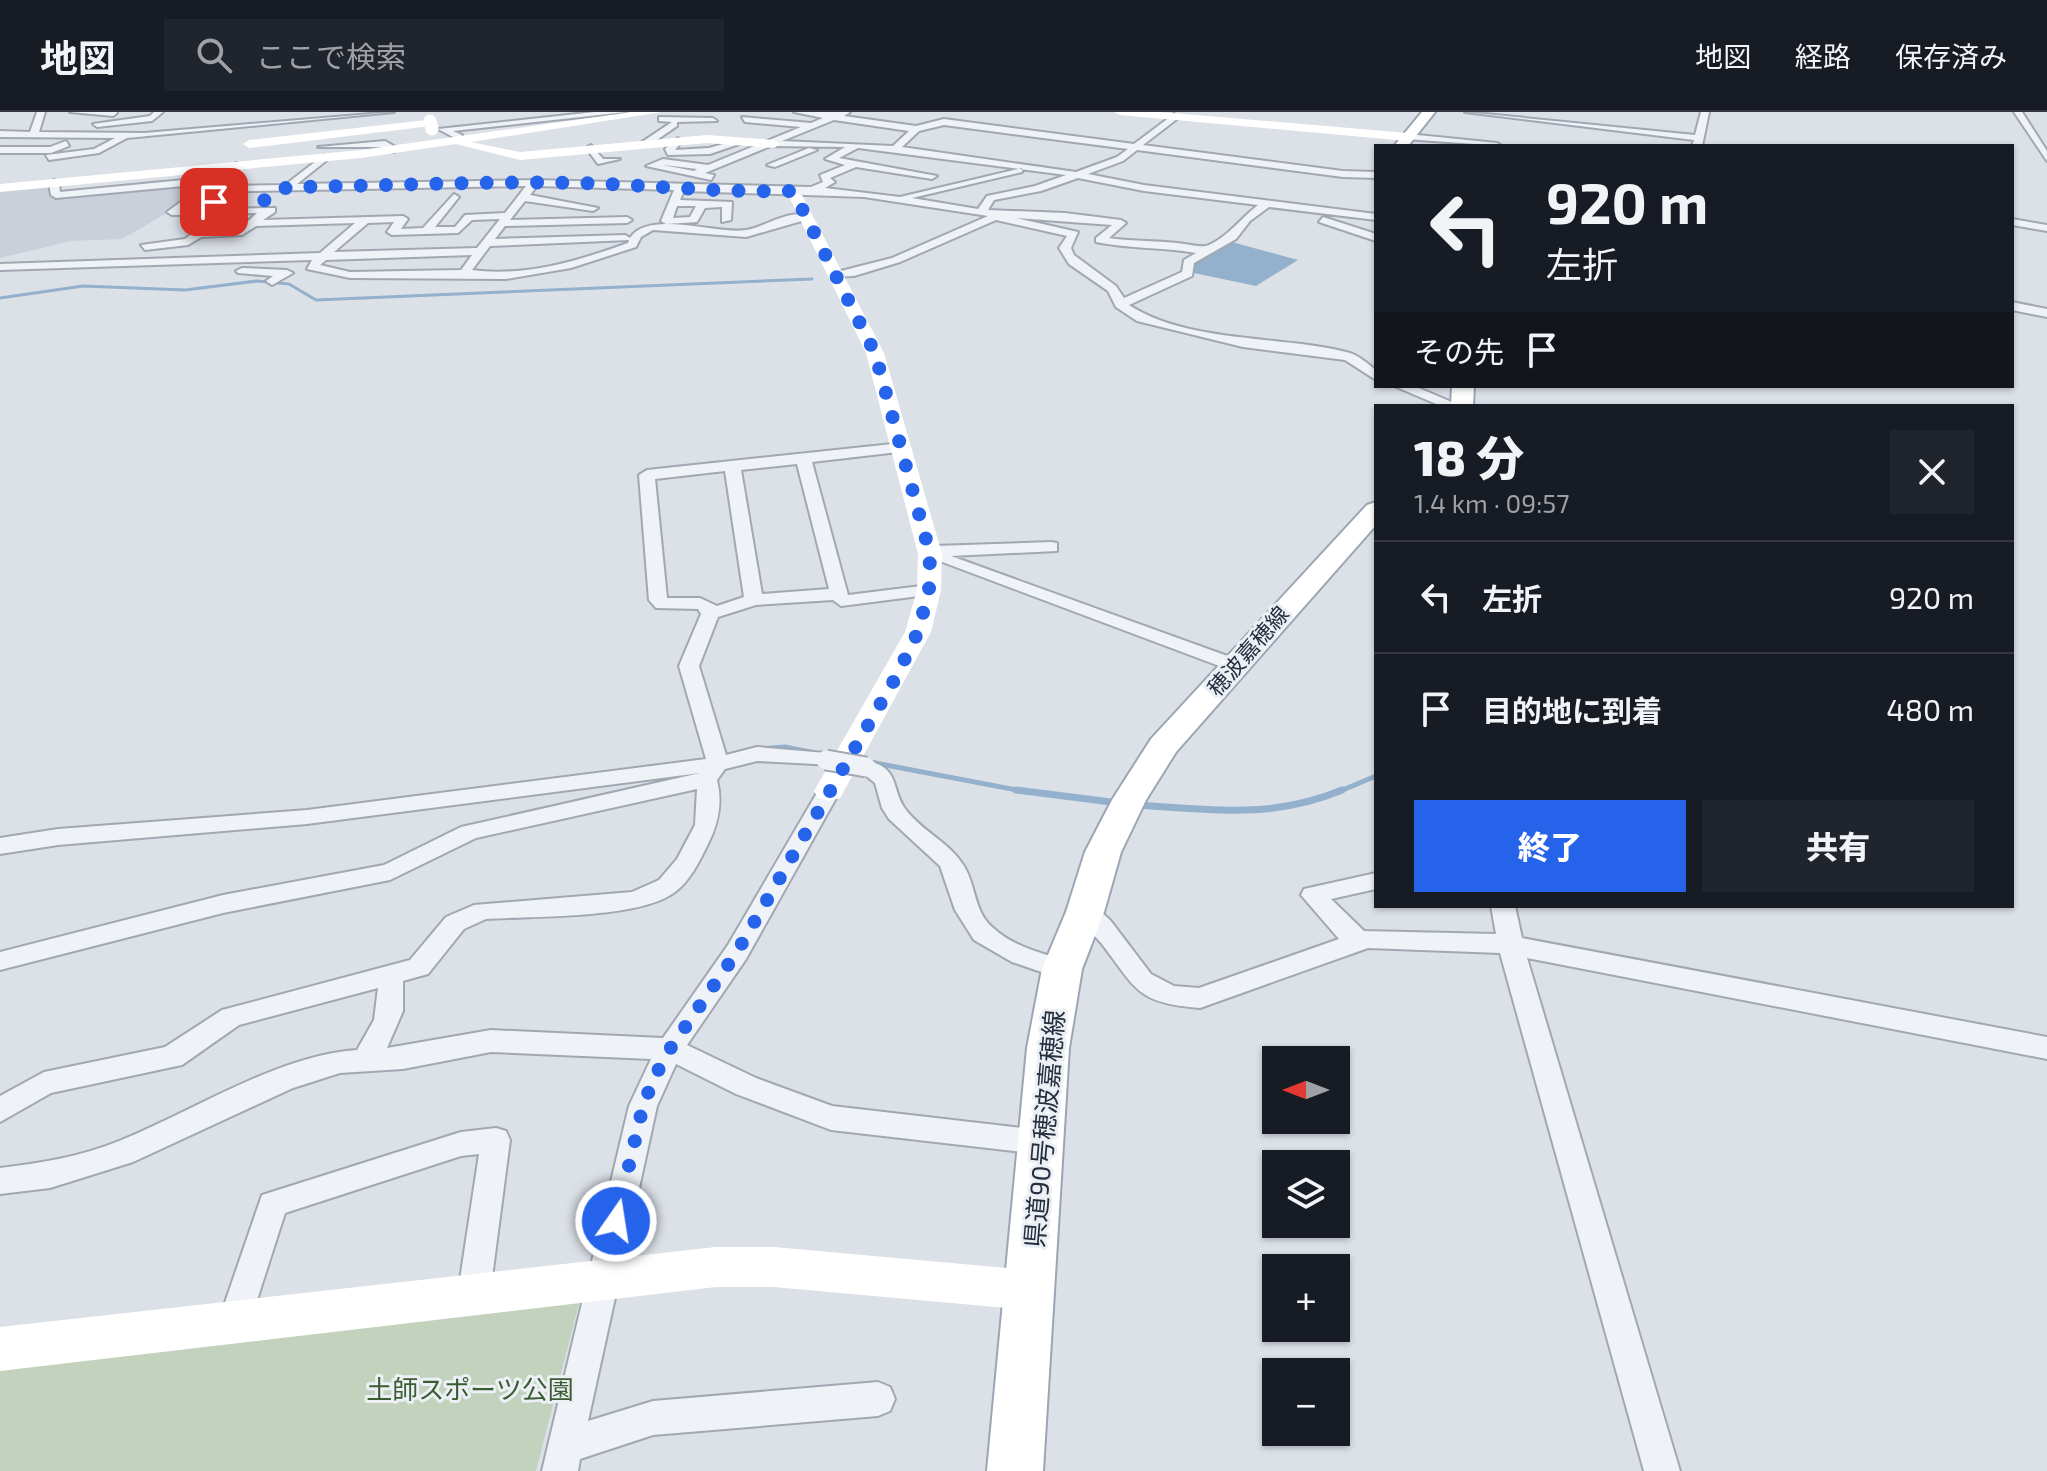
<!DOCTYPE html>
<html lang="ja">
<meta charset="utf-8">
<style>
body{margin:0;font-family:"Exo 2","Noto Sans JP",sans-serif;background:#20242c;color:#f1f3f6;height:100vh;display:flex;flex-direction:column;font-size:30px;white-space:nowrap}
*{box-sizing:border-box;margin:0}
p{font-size:26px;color:#9ea1a6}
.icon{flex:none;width:44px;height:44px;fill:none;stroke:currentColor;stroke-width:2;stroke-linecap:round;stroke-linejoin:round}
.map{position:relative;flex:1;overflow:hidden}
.details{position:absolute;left:1374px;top:292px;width:640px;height:504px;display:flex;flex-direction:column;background:#171b24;border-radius:0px;box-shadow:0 2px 6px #0004}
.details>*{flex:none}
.hud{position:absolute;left:1374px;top:32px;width:640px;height:244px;border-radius:0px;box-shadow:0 2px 6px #0004;background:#171b24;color:#f1f3f6;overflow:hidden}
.needle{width:52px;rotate:270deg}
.fabs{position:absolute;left:1262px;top:934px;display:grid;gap:16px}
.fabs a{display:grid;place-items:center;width:88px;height:88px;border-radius:0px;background:#171b24;box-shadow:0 2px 6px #0004;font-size:40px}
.pin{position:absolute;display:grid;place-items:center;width:68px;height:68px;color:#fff;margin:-34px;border-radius:16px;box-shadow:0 4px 12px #0006}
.me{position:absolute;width:88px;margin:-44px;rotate:13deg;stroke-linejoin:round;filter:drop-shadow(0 0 6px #0008)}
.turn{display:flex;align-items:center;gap:28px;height:168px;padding:0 40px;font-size:36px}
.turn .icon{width:104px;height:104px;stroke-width:2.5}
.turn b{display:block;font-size:56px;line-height:68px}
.then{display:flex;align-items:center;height:76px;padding:0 40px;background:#0003;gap:16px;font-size:30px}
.round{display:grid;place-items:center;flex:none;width:84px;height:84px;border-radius:0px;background:#20242c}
.summary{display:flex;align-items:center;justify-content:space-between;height:136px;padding:0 40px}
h1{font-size:48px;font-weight:800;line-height:60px}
.action{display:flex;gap:16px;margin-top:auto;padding:16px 40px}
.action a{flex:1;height:92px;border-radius:0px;background:#2563eb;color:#fff;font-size:32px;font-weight:800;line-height:92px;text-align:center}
.action a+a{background:#20242c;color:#f1f3f6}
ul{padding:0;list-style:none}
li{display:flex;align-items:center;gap:24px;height:112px;padding:0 40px;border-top:2px solid #363941}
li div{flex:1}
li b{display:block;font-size:30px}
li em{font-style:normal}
header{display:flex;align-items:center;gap:48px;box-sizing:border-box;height:112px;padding:0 40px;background:#171b24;border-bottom:2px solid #363941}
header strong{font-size:38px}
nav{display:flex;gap:44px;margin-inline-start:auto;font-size:28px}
.search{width:560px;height:72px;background:#20242c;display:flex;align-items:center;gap:20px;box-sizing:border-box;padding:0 28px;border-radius:0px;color:#9ea1a6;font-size:30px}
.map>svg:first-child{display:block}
</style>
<header>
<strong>地図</strong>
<div class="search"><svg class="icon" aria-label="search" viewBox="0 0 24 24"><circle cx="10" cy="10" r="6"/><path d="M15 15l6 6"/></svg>ここで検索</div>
<nav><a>地図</a><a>経路</a><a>保存済み</a></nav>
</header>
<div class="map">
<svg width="2047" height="1359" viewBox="0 0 2047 1359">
<rect width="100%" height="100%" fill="#dce1e8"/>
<path fill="#cad0da" d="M 50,74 L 55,87 L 144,76 L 202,76 L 162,104 L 122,127 L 71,129 L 0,146 L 0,79 Z"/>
<path fill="#c2d2bd" d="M 581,1184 L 536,1359 L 0,1359 L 0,1259 L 256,1223 Z"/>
<path fill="#93b0cc" d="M 1232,130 L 1298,148 L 1256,174 L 1194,161 L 1194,151 Z"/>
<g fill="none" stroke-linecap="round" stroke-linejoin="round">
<path stroke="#93b0cc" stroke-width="3" d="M 0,186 L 83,174 L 185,178 L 257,169 L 289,172 L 316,188 L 812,167"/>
<path stroke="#93b0cc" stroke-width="5" d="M 759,637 L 785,635 L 815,641
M 870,650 L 1027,680
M 1338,680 L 1376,664"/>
<path stroke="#93b0cc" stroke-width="7" d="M 1016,678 L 1119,691
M 1138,693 C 1211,698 1273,707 1342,678"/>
<g stroke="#a1a8b2" stroke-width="4">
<path id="street" d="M 37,0 L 45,0 L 39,20 L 144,21 L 394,0 L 127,26 L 99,41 L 49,48 L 46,43 L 94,37 L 115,26 L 0,25 L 0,19 L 30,20 Z
M 70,0 L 117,0 L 117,1 L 113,4 Z
M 154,0 L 163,0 L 152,9 L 97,15 L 93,12 L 150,4 Z
M 595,0 L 626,0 L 453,19 L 462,23 L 459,28 L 438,17 Z
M 794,0 L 850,0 L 844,4 L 916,14 L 944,7 L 1134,32 L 1174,2 L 1177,7 L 1143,33 L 1343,59 L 1376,60 L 1376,66 L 1343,65 L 1137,38 L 1123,49 L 1088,62 L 1144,73 L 1376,102 L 1376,108 L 1269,95 L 1250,109 L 1236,127 L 1194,151 L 1192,164 L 1129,193 C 1189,232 1284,223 1350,241 C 1359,244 1368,252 1376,258 L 1376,268 L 1345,248 L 1243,235 L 1137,209 L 1116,195 L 1108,179 L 1069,152 L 1059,136 L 1067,124 L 996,108 L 900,150 L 854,164 L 833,165 L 833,161 L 892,146 L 988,104 L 864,85 L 684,79 L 680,88 L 732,90 L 731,108 L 722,110 L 722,95 L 705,96 L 697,110 L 666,112 L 661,109 L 674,78 L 537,74 L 530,83 L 598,96 L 593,99 L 525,89 L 510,108 L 627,105 L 632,108 L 627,111 L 505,114 L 495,127 L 625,123 L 630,126 C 649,97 716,123 746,118 C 766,115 793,94 812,106 L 746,125 L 653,118 L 641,125 L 636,135 L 571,156 L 506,167 L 350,166 L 307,157 L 312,148 L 0,158 L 0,152 L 320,141 L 355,111 L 256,114 L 242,123 L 201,125 L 188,133 L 145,138 L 141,133 L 185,127 L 216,102 L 172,103 L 167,100 L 205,72 L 56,86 L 51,83 L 49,71 L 54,68 L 59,71 L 60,80 L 214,65 L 236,51 L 239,56 L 215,74 L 285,73 L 324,43 L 327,48 L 297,72 L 534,68 L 811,75 L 823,70 L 820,63 L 845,53 L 825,47 L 845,35 L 771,34 L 705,61 L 714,63 L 711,68 L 646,54 L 663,47 L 708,53 L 801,15 L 745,10 L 742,5 L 811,11 L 823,6 ZM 834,8 L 909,19 L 893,34 L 782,29 ZM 944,13 L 1128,37 L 1117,45 L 1076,60 L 902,35 L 919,19 ZM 858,36 L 1066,63 L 1035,74 L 987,84 L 978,97 L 912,86 L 1022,60 L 1022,56 L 900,85 L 825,76 L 835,70 L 830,66 L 856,55 L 932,67 L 937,64 L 839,46 ZM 663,53 L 664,53 L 697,57 L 694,59 ZM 1078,66 L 1144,79 L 1258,93 C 1241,106 1229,124 1209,133 C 1202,136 1193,133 1185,132 C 1158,128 1135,130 1109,126 L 1126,111 L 1121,108 L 1065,101 L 988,98 L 994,88 L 1041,79 ZM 526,74 L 505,101 L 465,103 L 455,115 L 435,115 L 459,85 L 454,82 L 423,116 L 401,117 L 408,107 L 403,104 L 263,108 L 275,100 L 275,96 L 183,97 L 188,93 L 230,89 L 197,87 L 206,80 ZM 677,94 L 696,94 L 690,105 L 673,106 ZM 257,101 L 239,117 L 209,118 L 229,102 ZM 1016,106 L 1112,113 L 1096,126 L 1096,130 C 1130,137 1162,135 1196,141 L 1184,148 L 1182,160 L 1124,186 L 1116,174 L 1074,143 L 1071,136 L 1078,120 ZM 500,107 L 477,136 L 334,140 L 368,111 L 394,110 L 387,120 L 392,123 L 458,121 L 472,108 ZM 629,128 L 628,131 C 578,149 525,165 472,158 L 490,134 ZM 472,143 L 461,158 L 350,160 L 320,153 L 326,148 Z
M 1465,0 L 1695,23 L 1701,0 L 1709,0 L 1702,34 L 1692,34 L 1694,28 Z
M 2014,0 L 2022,0 L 2047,39 L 2047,49 Z
M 659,5 L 713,6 L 717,9 L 677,10 L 677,14 L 648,34 L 642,34 L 642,30 L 672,10 L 659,9 Z
M 1408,22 L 1497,31 L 1502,34 L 1405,27 Z
M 678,26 L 682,29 L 675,38 L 709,36 L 737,28 L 742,31 L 710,42 L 668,43 L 665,37 Z
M 66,29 L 69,34 L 51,41 L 0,41 L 0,35 L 50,35 Z
M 385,29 L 399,37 L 394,40 L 383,35 L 318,35 Z
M 591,33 L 603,47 L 620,47 L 598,52 L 586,36 Z
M 809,36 L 817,38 L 775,55 L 767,53 Z
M 1323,105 L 1376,122 L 1376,129 L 1319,110 Z
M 2012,107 L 2047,113 L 2047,119 L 2012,113 Z
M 242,156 L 287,158 L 293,161 L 272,173 L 266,169 L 273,164 L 238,161 L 236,159 Z
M 2012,190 L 2047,197 L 2047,205 L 2012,198 Z
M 1394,274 L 1414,274 L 1461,294 L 1441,294 Z
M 902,331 L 907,333 L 907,339 L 812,350 L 848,483 L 929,473 L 935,474 L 935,482 L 841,494 L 833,488 L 756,493 L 718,505 L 699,554 L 726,643 L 757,635 L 826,641 L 834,643 L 837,648 L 834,653 L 757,649 L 725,657 L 717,668 C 723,692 718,713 707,734 C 699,750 690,769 675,780 C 640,807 533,804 486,807 L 464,817 L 428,862 L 403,869 L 403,899 L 387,936 L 491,918 L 663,926 L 728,833 L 821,674 L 837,674 L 840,679 L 746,847 L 687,933 L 756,966 L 832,994 L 1039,1018 L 1049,1021 L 1054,1030 L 1049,1039 L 1039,1042 L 831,1018 L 736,982 L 676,952 L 657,994 L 588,1309 L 653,1289 L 878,1270 L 890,1275 L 895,1287 L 890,1299 L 878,1304 L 653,1323 L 580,1347 L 578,1359 L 542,1359 L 629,994 L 651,947 L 491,940 L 403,957 L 340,961 L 293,976 L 133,1050 L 50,1076 L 0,1082 L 0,1056 C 40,1051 80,1045 119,1029 C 192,1000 278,943 357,938 L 374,908 L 378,876 L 239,913 L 182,953 L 51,981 L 0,1010 L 0,984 L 44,960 L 165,935 L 222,898 L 410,848 L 446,805 L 474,793 L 632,780 L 659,768 L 677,747 L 695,713 L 697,677 L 476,726 L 390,768 L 223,801 L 0,858 L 0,840 L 223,783 L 384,753 L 461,715 L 700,661 L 307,712 L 58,733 L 0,742 L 0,726 L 58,717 L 307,698 L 706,647 L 679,554 L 701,502 L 698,497 L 656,496 L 649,488 L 639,363 L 647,358 ZM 797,352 L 829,477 L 762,482 L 741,358 ZM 725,359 L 744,485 L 717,494 L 700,486 L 667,486 L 655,367 Z
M 1051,430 L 1057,431 L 1057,439 L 951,444 L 1244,550 L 1247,554 L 1244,558 L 1230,558 L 921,442 L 934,434 Z
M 866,648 C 902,657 890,677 906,698 C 923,720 949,730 964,754 C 976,774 974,799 992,815 C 1013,835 1044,842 1071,850 L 1075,857 L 1071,864 L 1062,867 L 1012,850 L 974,828 L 955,798 L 940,754 L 889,707 L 882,696 L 875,671 L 855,655 Z
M 1376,761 L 1376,777 L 1331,787 L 1364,819 L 1496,822 L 1491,794 L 1515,794 L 1522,826 L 2047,925 L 2047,947 L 1527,846 L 1680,1359 L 1644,1359 L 1500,841 L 1368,836 L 1200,896 C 1137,891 1137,878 1102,832 C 1093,821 1080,812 1073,800 L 1076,794 L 1094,794 L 1110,808 L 1151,862 L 1174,874 L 1199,876 L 1339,827 L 1301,783 L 1304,777 Z
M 496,1016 L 506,1019 L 510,1028 L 490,1181 L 485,1192 L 474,1196 L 463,1192 L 458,1181 L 479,1042 L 461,1044 L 285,1101 L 247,1219 L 235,1224 L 223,1219 L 219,1208 L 262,1083 L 461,1020 Z"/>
</g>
<g stroke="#9ba5b4" stroke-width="4">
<path id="primary" d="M 1422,0 L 1435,0 L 1408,34 L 1394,34 Z
M 1452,274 L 1474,274 L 1473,294 L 1451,294 Z
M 1376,390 L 1376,413 L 1176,640 L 1146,688 L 1121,740 L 1104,800 L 1082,857 L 1069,936 L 1043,1359 L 987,1359 L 1027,936 L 1042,857 L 1066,800 L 1085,740 L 1112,688 L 1151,627 L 1367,393 Z"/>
</g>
<use href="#street" fill="#eff2f6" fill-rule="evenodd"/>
<path fill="#fff" fill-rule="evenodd" d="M 632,0 L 662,0 L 471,30 L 520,40 L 707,23 L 774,28 L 780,32 L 774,36 L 707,31 L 520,48 L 456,32 L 361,46 L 0,80 L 0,72 L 361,38 Z
M 1114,0 L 1160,0 L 1408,21 L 1414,25 L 1408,29 L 1120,3 Z
M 427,8 L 431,10 L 431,14 L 249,36 L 243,32 L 249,28 Z
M 790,80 L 802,83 L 884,241 L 942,442 L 941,478 L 931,520 L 844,679 L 840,686 L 829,689 L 818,686 L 814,679 L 905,520 L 917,478 L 918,442 L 866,241 L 788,83 Z
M 716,1135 L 774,1135 L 1030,1158 L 1045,1164 L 1052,1178 L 1045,1192 L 1030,1198 L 774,1175 L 716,1175 L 0,1259 L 0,1215 Z"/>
<use href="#primary" fill="#fff" fill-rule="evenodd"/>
<g stroke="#a1a8b2" stroke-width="23" stroke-linecap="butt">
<path id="street-bridge" d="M 826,648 L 866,655"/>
</g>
<use href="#street-bridge" stroke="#eff2f6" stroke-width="19"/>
<path stroke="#fff" stroke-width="13" d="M 430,9 L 432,17"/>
</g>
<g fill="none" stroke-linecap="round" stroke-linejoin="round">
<path stroke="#2563eb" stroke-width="14" stroke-dasharray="0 25.2" d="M 214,90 L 270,88 L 287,75 C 385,74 482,69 580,71 C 651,73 721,81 793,79 L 875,241 L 930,442 L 929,478 L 918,520 L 896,565 L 737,840 L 670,937 L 654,966 L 643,994 L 616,1109"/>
</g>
<g text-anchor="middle" stroke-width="6" stroke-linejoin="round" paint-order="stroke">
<g font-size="22" fill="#252f3f" stroke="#ecf0f5">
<text transform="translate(1248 539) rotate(-49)" y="8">穂波嘉穂線</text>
</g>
<g font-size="26" fill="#252f3f" stroke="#ecf0f5">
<text transform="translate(1045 1017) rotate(-85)" y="9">県道90号穂波嘉穂線</text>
</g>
<g font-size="26" fill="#3a5c31" stroke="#ecf0f5">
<text x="470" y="1287">土師スポーツ公園</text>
</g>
</g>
</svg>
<div class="fabs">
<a><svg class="needle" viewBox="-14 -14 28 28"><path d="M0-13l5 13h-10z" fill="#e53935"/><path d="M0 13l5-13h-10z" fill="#9ea1a6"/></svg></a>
<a><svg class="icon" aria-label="layers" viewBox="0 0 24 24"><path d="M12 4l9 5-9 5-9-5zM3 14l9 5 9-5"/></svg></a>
<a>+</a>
<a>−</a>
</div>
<div class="pin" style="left:214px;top:90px;background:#d93025"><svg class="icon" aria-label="arrive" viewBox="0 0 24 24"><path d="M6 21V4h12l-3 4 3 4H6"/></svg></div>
<svg class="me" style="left:616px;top:1109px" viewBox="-20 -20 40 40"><circle r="17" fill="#2563eb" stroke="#fff" stroke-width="3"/><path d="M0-11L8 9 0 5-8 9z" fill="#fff"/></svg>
<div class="hud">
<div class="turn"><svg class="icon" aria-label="left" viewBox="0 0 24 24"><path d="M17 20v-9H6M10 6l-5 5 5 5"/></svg><div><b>920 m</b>左折</div></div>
<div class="then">その先<svg class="icon" aria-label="arrive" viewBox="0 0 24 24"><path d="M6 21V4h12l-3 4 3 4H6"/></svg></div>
</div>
<section class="details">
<div class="summary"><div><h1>18 分</h1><p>1.4 km · 09:57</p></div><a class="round"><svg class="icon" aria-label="close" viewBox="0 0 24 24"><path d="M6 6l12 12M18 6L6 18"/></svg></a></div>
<ul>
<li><svg class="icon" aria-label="left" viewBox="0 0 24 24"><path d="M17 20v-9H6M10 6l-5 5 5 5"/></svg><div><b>左折</b></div><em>920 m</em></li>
<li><svg class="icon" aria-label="arrive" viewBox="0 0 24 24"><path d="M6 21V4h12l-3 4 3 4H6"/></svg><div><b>目的地に到着</b></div><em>480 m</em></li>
</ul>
<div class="action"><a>終了</a><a>共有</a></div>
</section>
</div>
